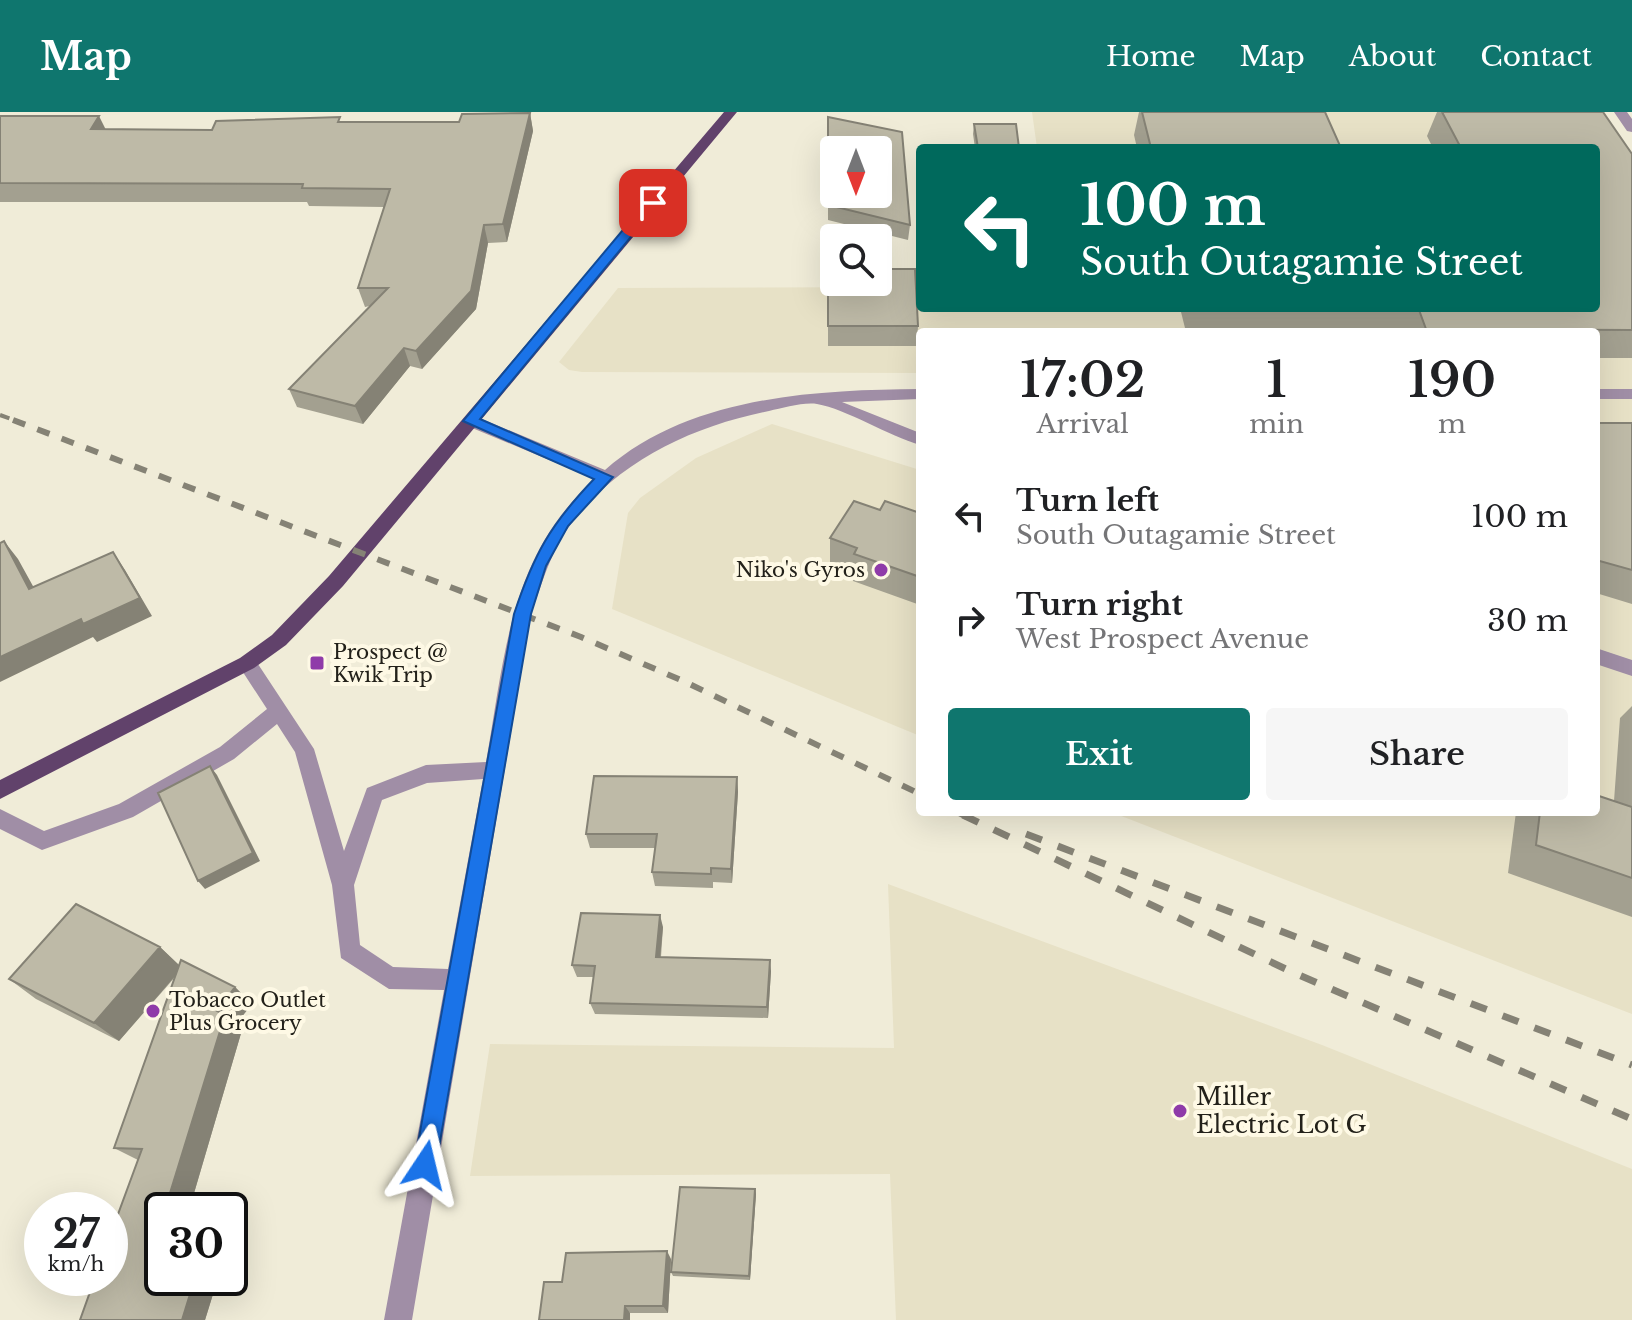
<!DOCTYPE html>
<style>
body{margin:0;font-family:"Libre Baskerville",serif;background:#f6f6f6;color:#202124;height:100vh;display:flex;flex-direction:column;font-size:30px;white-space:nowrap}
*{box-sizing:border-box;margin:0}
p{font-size:26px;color:#757577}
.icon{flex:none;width:44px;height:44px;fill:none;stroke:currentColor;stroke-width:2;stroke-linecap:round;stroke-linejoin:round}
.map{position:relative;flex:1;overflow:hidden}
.panel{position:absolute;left:916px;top:216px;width:684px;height:488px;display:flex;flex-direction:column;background:#fff;border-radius:8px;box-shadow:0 8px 32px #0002}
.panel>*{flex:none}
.hud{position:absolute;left:916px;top:32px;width:684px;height:168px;border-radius:8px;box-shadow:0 8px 32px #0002;background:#00695c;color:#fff;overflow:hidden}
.needle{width:52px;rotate:180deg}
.tools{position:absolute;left:820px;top:24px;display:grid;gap:16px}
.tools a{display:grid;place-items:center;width:72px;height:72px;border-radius:8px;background:#fff;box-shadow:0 8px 32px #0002;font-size:40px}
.speed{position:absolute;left:24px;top:1080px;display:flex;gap:16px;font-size:40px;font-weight:700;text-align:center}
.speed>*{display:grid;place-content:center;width:104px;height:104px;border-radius:50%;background:#fff;box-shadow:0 8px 32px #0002;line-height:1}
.speed small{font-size:20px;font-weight:400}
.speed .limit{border:4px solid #111;border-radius:12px;background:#fff;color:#111}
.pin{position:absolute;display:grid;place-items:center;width:68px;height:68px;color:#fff;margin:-34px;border-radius:16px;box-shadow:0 4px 12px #0006}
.me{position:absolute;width:88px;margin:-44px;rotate:10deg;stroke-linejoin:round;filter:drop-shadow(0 0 6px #0008)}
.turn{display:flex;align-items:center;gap:28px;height:168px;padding:0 32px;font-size:36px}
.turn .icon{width:104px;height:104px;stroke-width:2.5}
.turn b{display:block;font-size:56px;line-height:68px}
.eta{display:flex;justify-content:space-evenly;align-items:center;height:136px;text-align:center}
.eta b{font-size:48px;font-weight:600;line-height:56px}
.cta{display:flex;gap:16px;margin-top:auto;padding:16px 32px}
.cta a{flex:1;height:92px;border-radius:8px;background:#0f766e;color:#fff;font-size:32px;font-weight:600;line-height:92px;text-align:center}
.cta a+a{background:#f6f6f6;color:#202124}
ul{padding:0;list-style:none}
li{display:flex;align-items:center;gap:24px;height:104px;padding:0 32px}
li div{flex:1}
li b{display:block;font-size:30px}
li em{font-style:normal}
header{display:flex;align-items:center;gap:48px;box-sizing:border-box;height:112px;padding:0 40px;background:#0f766e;color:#fff}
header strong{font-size:38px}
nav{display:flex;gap:44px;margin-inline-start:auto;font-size:28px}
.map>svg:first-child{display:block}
</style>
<header>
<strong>Map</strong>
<nav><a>Home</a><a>Map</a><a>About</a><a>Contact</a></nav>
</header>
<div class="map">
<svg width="1632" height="1208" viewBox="0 0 1632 1208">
<rect width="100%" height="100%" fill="#f0ecd8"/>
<path fill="#e7e1c6" d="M 1032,0 L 1582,0 L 1632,58 L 1632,902 L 1111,700 L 1596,700 L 1596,220 L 920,220 L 920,261 L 582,260 L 569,258 L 559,250 L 618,176 L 920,175 L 920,196 L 1596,196 L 1596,36 L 1037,36 Z
M 772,312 L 920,358 L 920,624 L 612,497 L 628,401 L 640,386 L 696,346 Z
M 888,772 L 1322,933 L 1632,1057 L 1632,1208 L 896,1208 L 890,1062 L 470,1064 L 490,932 L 894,936 Z"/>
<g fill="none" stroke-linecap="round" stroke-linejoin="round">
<path fill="#a08ea6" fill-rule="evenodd" d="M 1614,0 L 1627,0 L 1632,7 L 1632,20 L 1627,19 Z
M 920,277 L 920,287 L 842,290 L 920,321 L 920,333 C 889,324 846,297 817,292 C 803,290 783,296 769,299 C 693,314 618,349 571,412 C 551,438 542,472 531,502 L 412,1208 L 384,1208 L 444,878 L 389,877 L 341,846 L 332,773 L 295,640 L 277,612 L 234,647 L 133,705 L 42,738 L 0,717 L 0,697 L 44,719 L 119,692 L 220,635 L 267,597 L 237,551 L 247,543 L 254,546 L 314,637 L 344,739 L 367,676 L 426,653 L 486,650 C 505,544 509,443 595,367 L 465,313 L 465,305 L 477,305 L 605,358 C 689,284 814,278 920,277 ZM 483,667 L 448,857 L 393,855 L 360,833 L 354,773 L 382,688 L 427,671 Z
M 1596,277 L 1632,277 L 1632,287 L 1596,287 Z
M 1596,536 L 1632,548 L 1632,564 L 1596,552 Z"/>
<path fill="#61426b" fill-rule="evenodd" d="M 724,0 L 737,0 L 343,474 L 286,533 L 254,556 L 0,687 L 0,668 L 240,546 L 272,523 L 329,464 Z"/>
<path stroke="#858275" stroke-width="4" stroke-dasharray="10 10" stroke-linecap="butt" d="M 0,303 L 19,310"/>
<path stroke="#858275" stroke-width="6" stroke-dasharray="13 13" stroke-linecap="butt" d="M 13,308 L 581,525 L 683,569 L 920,682
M 957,700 L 967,705"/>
<path stroke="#858275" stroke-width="7" stroke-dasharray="17 17" stroke-linecap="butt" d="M 963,703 L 1292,860 L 1632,1007
M 1026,722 L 1632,953"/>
</g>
<path fill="#a3a090" d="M 1139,0 L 1325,0 L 1341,36 L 1137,36 L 1134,23 Z
M 1437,0 L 1603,0 L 1632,42 L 1632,246 L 1596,246 L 1596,220 L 1186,220 L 1180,196 L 1596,196 L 1596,36 L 1433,36 L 1427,24 Z
M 530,1 L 533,19 L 507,130 L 488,131 L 476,197 L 422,257 L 410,254 L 363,312 L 297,295 L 289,277 L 370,194 L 365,195 L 358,176 L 384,95 L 309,94 L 307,90 L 0,90 L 0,4 L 105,17 L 212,18 L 342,10 L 459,10 Z
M 828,5 L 910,113 L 908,128 L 828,108 Z
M 974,12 L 1019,36 L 975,36 L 973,22 Z
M 828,157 L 918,214 L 917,234 L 828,234 Z
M 1596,311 L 1632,311 L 1632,492 L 1596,481 Z
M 880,398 L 920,401 L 920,493 L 853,469 L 853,462 L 830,454 L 830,426 Z
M 1632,594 L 1632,805 L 1508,761 L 1516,700 L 1596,700 L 1614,689 L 1620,606 Z
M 737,665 L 738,680 L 732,771 L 713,770 L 713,776 L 655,774 L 652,760 L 655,736 L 590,736 L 586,722 Z
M 76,792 L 160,835 L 179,853 L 181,848 L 235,875 L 252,892 L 236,912 L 242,918 L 190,1095 L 199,1095 L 204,1098 L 162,1098 L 162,1166 L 218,1166 L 205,1208 L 80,1208 L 95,1166 L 110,1166 L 110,1124 L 138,1048 L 114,1036 L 176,864 L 119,929 L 36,887 L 9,867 Z
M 663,815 L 661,845 L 771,859 L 768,906 L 595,902 L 590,891 L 594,865 L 577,865 L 572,853 Z
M 755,1077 L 756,1082 L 750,1168 L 673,1164 L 671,1160 Z
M 671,1147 L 668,1201 L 630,1201 L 562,1170 Z"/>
<path fill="#858275" d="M 530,1 L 533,19 L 507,130 L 503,112 Z
M 99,4 L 108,22 L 91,17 Z
M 484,113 L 488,131 L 476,197 L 422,257 L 416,239 Z
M 404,236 L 410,254 L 363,312 L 355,294 Z
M 4,429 L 18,447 L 44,494 L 29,477 Z
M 113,440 L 125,458 L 152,504 L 97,530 L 93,525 L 0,570 L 0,545 L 81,507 Z
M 210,654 L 217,663 L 260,749 L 205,777 L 198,769 Z
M 737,665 L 738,680 L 732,771 L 731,757 Z
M 660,803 L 663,815 L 659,857 L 656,845 Z
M 160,835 L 182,856 L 119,929 L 94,911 Z
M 770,848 L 771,859 L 768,906 L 767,895 Z
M 235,875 L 252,892 L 236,912 L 242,918 L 189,1098 L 166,1094 L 217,899 Z
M 755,1077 L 756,1082 L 750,1168 L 749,1164 Z
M 667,1139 L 671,1147 L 668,1201 L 663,1194 Z
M 195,1166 L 218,1166 L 205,1208 L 182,1208 Z
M 625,1194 L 630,1201 L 630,1208 L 624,1208 Z"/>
<path fill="#bebaa7" stroke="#858275" stroke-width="2" fill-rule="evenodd" d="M 1142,0 L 1325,0 L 1341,36 L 1151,36 Z
M 1442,0 L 1603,0 L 1632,42 L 1632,218 L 1426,217 L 1419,198 L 1196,197 L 1196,196 L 1596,196 L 1596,36 L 1461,36 Z
M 530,1 L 503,112 L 484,113 L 471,179 L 416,239 L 404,236 L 355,294 L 289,277 L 388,176 L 358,176 L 390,77 L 302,76 L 303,72 L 0,71 L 0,4 L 99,4 L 91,17 L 212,18 L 216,9 L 340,5 L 338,10 L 459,10 L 462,2 Z
M 828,5 L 902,20 L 910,113 L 828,93 ZM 834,38 L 878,38 L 878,82 L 834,82 Z
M 974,12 L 1016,12 L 1019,36 L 978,36 Z
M 828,157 L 834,157 L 834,170 L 878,170 L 878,157 L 915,157 L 918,214 L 828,214 Z
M 1596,311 L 1632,311 L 1632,458 L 1596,448 Z
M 854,389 L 880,398 L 885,389 L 920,401 L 920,465 L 854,442 L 857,436 L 830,426 Z
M 4,429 L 29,477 L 113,440 L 140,486 L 83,512 L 81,507 L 0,545 L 0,431 Z
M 210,654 L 253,741 L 198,769 L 158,681 Z
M 594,664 L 737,665 L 731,757 L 711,756 L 711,762 L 652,760 L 657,722 L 586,722 Z
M 1596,683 L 1632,695 L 1632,766 L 1536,733 L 1540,700 L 1596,700 Z
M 76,792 L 160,835 L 94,911 L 9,867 Z
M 581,801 L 660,803 L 656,845 L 770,848 L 767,895 L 590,891 L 595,854 L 572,853 Z
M 181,848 L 235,875 L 217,899 L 225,903 L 166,1094 L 199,1095 L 198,1098 L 162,1098 L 162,1166 L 195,1166 L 182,1208 L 80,1208 L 95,1166 L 110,1166 L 110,1124 L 142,1037 L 114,1036 Z
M 680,1075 L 755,1077 L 749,1164 L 671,1160 Z
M 667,1139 L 663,1194 L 625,1194 L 624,1208 L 539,1208 L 544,1170 L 562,1170 L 566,1141 Z"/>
<path fill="#1a73e8" stroke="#114b97" stroke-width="2" d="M 648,88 L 659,91 L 480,307 L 613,365 L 568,414 L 546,454 L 531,502 L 436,1053 L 433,1061 L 425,1065 L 417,1061 L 414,1053 L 514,502 C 534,442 550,413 594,367 L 463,309 Z"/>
<g fill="#8f3ba9" stroke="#fef9e5" stroke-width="3">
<circle cx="881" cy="458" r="8"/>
<rect x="309" y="543" width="16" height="16" rx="4"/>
<circle cx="153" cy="899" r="8"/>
<circle cx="1180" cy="999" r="8"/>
</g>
<g text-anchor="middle" stroke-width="8" stroke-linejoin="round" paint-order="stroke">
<g font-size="20" fill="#23211a" stroke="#fef9e5" text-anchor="start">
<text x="865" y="465" text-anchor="end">Niko's Gyros</text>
<text x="333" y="547">Prospect @<tspan x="333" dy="23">Kwik Trip</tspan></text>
<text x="169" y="895">Tobacco Outlet<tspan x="169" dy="23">Plus Grocery</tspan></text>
</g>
<g font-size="24" fill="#23211a" stroke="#fef9e5" text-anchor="start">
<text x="1196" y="993">Miller<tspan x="1196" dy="28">Electric Lot G</tspan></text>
</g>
</g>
</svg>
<div class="tools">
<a><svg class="needle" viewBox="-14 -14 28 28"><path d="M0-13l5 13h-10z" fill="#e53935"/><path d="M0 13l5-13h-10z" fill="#757577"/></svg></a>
<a><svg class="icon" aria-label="search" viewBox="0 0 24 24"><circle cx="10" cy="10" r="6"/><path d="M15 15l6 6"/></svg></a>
</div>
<div class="speed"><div>27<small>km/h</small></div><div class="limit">30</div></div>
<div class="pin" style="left:653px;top:91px;background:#d93025"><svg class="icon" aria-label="arrive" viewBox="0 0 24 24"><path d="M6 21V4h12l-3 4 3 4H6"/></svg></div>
<svg class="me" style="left:425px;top:1053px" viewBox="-20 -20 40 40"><path d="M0-17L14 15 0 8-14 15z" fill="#1a73e8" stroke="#fff" stroke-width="4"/></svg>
<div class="hud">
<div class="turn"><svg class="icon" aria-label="left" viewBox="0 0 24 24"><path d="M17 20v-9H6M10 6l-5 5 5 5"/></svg><div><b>100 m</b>South Outagamie Street</div></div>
</div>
<section class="panel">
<div class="eta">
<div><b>17:02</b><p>Arrival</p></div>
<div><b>1</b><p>min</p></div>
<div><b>190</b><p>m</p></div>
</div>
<ul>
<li><svg class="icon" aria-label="left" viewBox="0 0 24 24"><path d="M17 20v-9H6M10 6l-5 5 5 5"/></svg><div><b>Turn left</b><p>South Outagamie Street</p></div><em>100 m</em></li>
<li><svg class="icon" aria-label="right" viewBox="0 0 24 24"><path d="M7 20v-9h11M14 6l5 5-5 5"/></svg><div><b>Turn right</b><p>West Prospect Avenue</p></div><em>30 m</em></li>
</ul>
<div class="cta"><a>Exit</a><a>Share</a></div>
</section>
</div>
